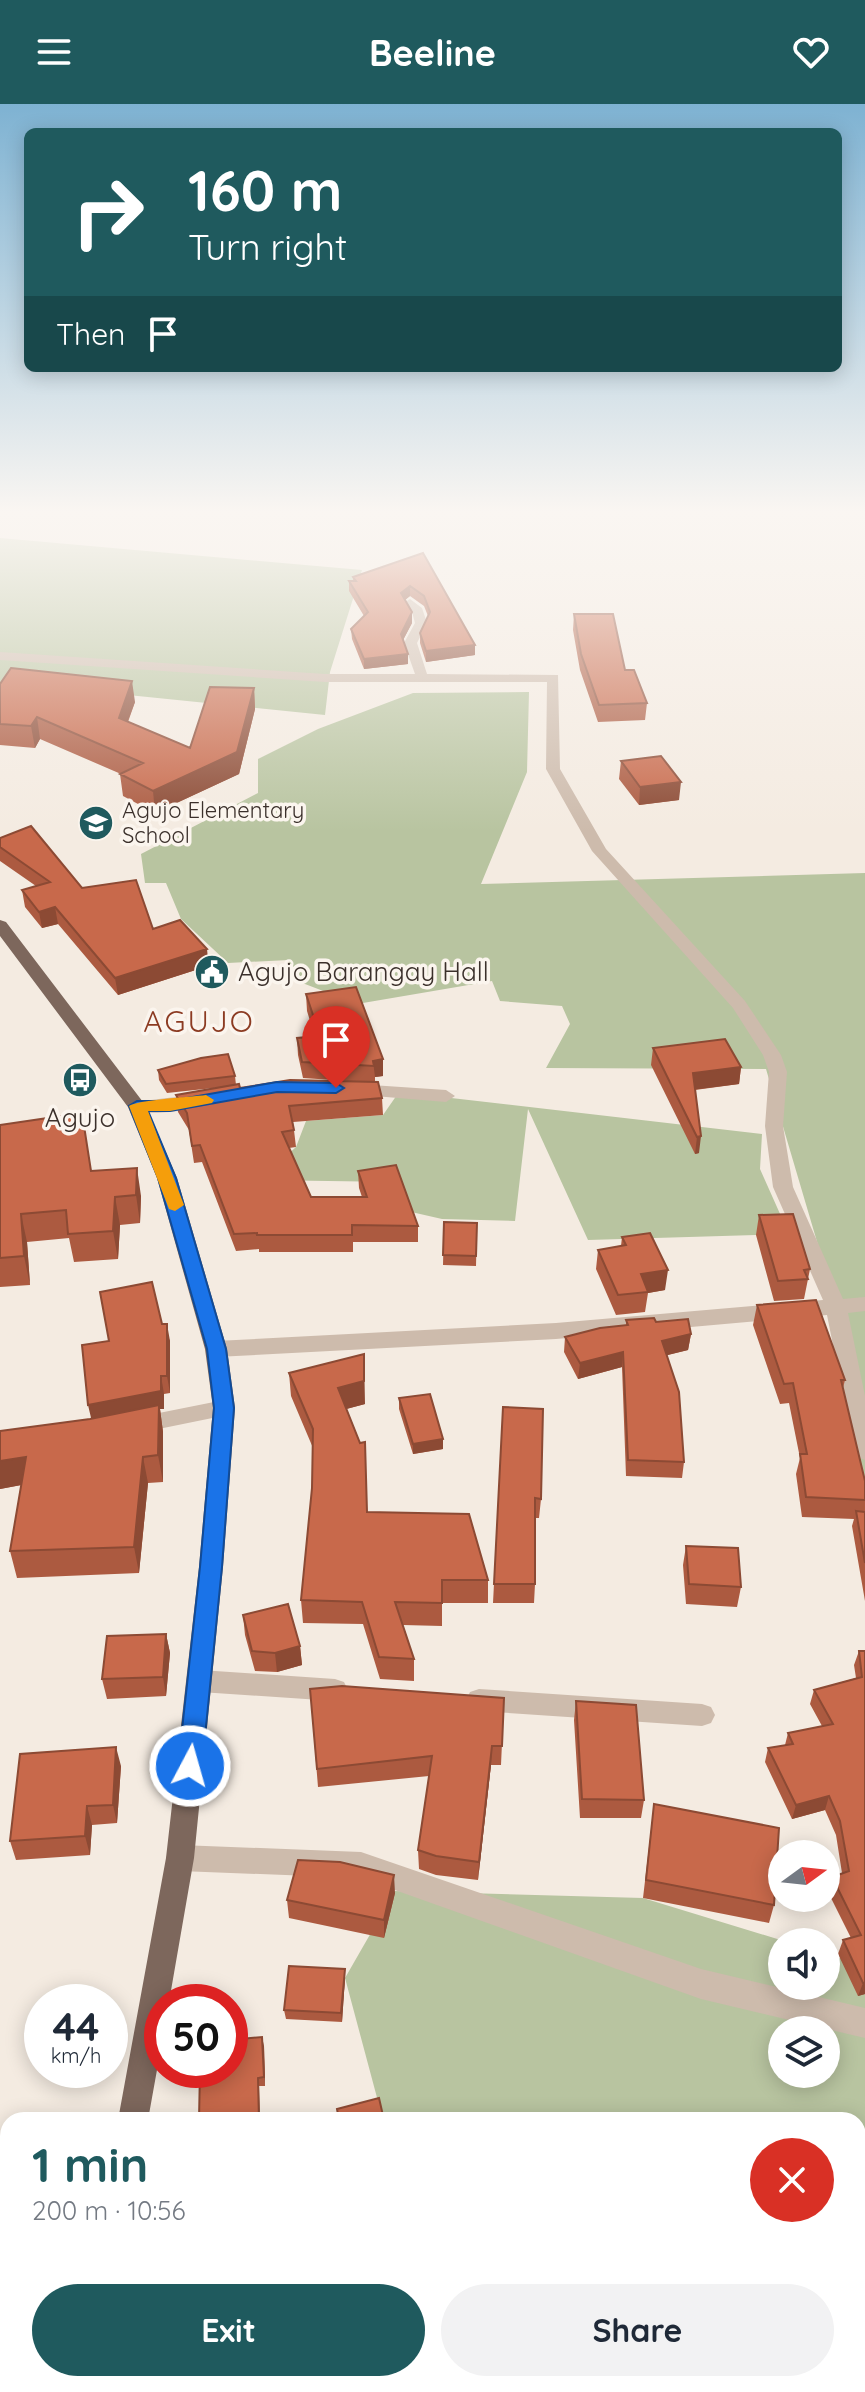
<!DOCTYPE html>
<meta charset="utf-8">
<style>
body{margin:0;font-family:Quicksand,sans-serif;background:#f2f2f3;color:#1f2937;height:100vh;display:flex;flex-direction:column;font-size:30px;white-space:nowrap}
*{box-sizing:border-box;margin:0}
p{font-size:26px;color:#747a83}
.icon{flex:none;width:44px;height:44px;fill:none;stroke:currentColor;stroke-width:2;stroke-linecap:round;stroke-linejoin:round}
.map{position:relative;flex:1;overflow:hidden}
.side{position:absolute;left:0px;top:2008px;width:866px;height:280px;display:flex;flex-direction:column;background:#fff;border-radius:24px 24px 0 0;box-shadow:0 4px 20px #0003}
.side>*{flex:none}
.hud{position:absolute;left:24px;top:24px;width:818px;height:244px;border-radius:12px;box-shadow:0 4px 20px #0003;background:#1f5a5e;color:#fff;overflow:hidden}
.needle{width:52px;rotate:75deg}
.fabs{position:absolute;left:768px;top:1736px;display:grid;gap:16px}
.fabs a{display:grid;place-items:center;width:72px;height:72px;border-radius:50%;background:#fff;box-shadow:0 4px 20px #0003;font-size:40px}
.speed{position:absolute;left:24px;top:1880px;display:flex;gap:16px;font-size:40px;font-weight:700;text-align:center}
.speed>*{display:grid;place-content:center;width:104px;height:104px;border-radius:50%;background:#fff;box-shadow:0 4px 20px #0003;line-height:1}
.speed small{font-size:20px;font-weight:400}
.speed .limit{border:12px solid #d22;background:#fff;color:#111}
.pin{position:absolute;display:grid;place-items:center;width:68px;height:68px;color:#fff;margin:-82px -34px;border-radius:50% 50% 50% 0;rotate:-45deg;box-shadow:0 0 8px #0007}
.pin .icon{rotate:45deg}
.me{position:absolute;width:88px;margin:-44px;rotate:6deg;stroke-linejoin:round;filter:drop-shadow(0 0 6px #0008)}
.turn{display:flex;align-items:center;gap:28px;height:168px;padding:0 32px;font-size:36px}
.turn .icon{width:104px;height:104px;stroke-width:2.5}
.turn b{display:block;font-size:56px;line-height:68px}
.then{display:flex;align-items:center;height:76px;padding:0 32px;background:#0003;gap:16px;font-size:30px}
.round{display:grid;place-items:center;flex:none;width:84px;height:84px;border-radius:42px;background:#f2f2f3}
.overview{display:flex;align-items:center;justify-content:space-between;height:136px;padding:0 32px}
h1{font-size:48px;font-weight:700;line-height:60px;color:#1f5a5e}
.cta{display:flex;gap:16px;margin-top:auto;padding:16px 32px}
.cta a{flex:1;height:92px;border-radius:48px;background:#1f5a5e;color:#fff;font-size:32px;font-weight:700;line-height:92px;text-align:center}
.cta a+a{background:#f2f2f3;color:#1f2937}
header{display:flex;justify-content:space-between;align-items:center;height:104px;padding:0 32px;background:#1f5a5e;color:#fff;font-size:36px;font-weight:700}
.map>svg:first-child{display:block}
</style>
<header><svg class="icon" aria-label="menu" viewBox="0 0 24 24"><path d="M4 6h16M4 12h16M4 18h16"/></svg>Beeline<svg class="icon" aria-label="heart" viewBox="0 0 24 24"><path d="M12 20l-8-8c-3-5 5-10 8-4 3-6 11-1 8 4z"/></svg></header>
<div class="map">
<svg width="865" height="2288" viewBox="0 0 865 2288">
<rect width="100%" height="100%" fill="#f4ebe1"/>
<path fill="#b8c4a0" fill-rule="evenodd" d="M 0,434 L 362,466 L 330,568 L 325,611 L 0,578 Z
M 529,588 L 527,668 L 481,780 L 865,769 L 865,1416 L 836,1202 L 766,965 L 546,964 L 570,920 L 562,902 L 500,897 L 492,877 L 357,900 L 292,875 L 289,856 L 228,859 L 181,815 L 166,779 L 145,779 L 141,750 L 258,689 L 258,655 L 318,625 L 413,589 Z
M 399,988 L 762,1030 L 760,1065 L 789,1130 L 588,1136 L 528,1005 L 515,1117 L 442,1115 L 407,1107 L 396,1078 L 260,1076 L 296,1043 L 306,1017 L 383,1011 Z
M 395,1787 L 643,1794 L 787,1838 L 782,1838 L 782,1882 L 826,1882 L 826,1850 L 865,1862 L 865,2288 L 224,2288 L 225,2280 L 858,2280 L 858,2016 L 383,2016 L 345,1874 ZM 782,1926 L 826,1926 L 826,1970 L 782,1970 Z"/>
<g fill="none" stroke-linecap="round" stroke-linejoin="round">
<path fill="#cdbbac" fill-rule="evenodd" d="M 410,495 L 422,504 L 427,519 L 417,539 L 427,570 L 558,571 L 560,665 L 606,745 L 745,897 L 781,951 L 787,968 L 783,1022 L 793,1083 L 843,1195 L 865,1193 L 865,1207 L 848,1209 L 865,1292 L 865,1356 L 857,1353 L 854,1347 L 827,1211 L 556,1235 L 216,1253 L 208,1250 L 205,1245 L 208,1240 L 216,1237 L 556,1219 L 823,1196 L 773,1083 L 765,1022 L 769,968 L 763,951 L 733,904 L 592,747 L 546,665 L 547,578 L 325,578 L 0,556 L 0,548 L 325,570 L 415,570 L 404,539 L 415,519 L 412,508 L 404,499 Z
M 356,980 L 446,986 L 455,992 L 446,998 L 350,990 L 347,986 L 350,982 Z
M 205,990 L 211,992 L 214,996 L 211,1000 C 193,1005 141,1016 128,1002 C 134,995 190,993 205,990 Z
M 224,1296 L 232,1298 L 235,1304 L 232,1310 L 134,1330 L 126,1328 L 123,1322 L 126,1316 L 134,1314 Z
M 200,1566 L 335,1575 L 344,1578 L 348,1586 L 344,1594 L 335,1597 L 200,1588 L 191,1585 L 187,1577 L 191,1569 Z
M 479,1585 L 702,1600 L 711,1603 L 715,1611 L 711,1619 L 702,1622 L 479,1607 L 470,1604 L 466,1596 L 470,1588 Z
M 180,1741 L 361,1748 L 701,1865 L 865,1904 L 865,1934 L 701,1895 L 361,1774 L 180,1767 L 170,1763 L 166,1754 L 170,1745 Z"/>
<path fill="#7d675c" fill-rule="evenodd" d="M 0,816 L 6,818 L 146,1002 L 177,1074 L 227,1245 L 235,1304 L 223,1463 L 194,1754 L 169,1898 L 162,1898 L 162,1938 L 148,2016 L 118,2016 L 166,1754 L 199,1463 L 213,1304 L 205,1245 L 157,1074 L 128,1003 L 0,832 Z
M 63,2280 L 97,2280 L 96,2288 L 62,2288 Z"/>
</g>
<path fill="#ac5a40" d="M 423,449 L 475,541 L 475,551 L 426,558 L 420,539 L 420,529 L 428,512 L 424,502 L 410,492 L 405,496 L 412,519 L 403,536 L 408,560 L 364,565 L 352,535 L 351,525 L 364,512 L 349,487 L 349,477 L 353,477 L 353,473 Z
M 574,510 L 625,566 L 647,599 L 645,616 L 598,618 L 580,566 L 573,526 Z
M 0,580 L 135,598 L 128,618 L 190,644 L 254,584 L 255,605 L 239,670 L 155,709 L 123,692 L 120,670 L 121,670 L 40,635 L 35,644 L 0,641 Z
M 621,657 L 679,696 L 639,701 L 619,675 Z
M 0,734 L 82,784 L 153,825 L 207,845 L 208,862 L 118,891 L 58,820 L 42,824 L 25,803 L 22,786 L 36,782 L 0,757 Z
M 306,890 L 383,955 L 383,972 L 375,973 L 375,978 L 382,994 L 383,1011 L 293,1018 L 296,1043 L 289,1044 L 311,1093 L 362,1093 L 359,1084 L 358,1067 L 418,1122 L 418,1138 L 353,1138 L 353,1148 L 259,1148 L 259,1145 L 236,1147 L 202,1058 L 194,1059 L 189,1026 L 178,1008 L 176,991 L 223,983 L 167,989 L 159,976 L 158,966 L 235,972 L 236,981 L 240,984 L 363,978 L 303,974 L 298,951 L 297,934 L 315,933 L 307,907 Z
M 653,944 L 741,963 L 739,980 L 695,986 L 699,1049 L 695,1050 L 651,961 Z
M 0,1021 L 141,1092 L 140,1119 L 120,1121 L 118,1155 L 74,1158 L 69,1134 L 27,1138 L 30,1181 L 0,1183 Z
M 759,1111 L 810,1165 L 804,1195 L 774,1197 L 756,1131 Z
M 444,1118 L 477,1119 L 476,1162 L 443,1161 Z
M 622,1133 L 665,1186 L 648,1189 L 645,1208 L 616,1211 L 596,1165 L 598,1146 L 621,1142 Z
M 757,1201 L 845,1276 L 843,1284 L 865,1377 L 865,1497 L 852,1422 L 854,1415 L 802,1413 L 796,1370 L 800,1354 L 789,1299 L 780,1300 L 753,1221 Z
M 626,1216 L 656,1218 L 691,1230 L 688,1246 L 667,1251 L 684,1358 L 682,1374 L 626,1372 L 622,1263 L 578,1275 L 564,1248 L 565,1233 L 626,1221 Z
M 162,1220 L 170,1237 L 170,1289 L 164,1290 L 164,1305 L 160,1305 L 163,1328 L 163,1378 L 148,1379 L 139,1469 L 17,1474 L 10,1447 L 21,1381 L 0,1385 L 0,1327 L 91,1315 L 109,1237 Z
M 289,1269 L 365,1300 L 346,1305 L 367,1408 L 488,1476 L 488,1499 L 442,1499 L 442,1522 L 403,1521 L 414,1555 L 414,1577 L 380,1575 L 363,1520 L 303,1519 L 301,1496 L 312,1384 L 313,1344 L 291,1292 Z
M 399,1294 L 443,1335 L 443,1345 L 413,1350 L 399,1305 Z
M 503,1303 L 541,1395 L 539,1414 L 535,1414 L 535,1480 L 534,1499 L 493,1499 Z
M 686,1442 L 741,1483 L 737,1503 L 686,1500 L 683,1461 Z
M 243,1511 L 300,1542 L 302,1561 L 277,1568 L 255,1567 L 245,1531 Z
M 166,1530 L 170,1549 L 166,1592 L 107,1595 L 102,1575 Z
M 859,1547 L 865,1547 L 865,1890 L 858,1892 L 838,1850 L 843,1836 L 851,1834 L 827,1786 L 832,1773 L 842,1769 L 836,1731 L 825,1706 L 792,1715 L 765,1658 L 768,1644 L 785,1641 L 788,1629 L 822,1622 L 810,1600 L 814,1586 L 856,1574 L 854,1561 Z
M 310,1585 L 504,1594 L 501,1661 L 491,1661 L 478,1776 L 436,1771 L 419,1765 L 418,1746 L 429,1672 L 318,1683 Z
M 576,1597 L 644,1696 L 641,1714 L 580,1714 L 574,1616 Z
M 121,1662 L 117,1719 L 92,1721 L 90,1751 L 16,1756 L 10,1737 Z
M 654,1700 L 774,1801 L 769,1819 L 643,1794 Z
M 395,1789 L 384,1834 L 289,1814 L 287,1796 Z
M 345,1874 L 342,1918 L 286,1915 L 284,1906 Z
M 264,1942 L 265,1982 L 259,1982 L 199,2016 Z"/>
<path fill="#8c4a34" d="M 410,482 L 410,492 L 401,499 L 401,489 Z
M 412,508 L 412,519 L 401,540 L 401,530 Z
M 475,541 L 475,551 L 426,558 L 426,547 Z
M 408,550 L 408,560 L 364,565 L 364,555 Z
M 132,577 L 135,598 L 121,635 L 119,614 Z
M 254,584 L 255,605 L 239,670 L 155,709 L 153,687 Z
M 37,613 L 40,635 L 35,644 L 31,622 Z
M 681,678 L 679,696 L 639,701 L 640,683 Z
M 55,803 L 58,820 L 42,824 L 39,808 Z
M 207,845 L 208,862 L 118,891 L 115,874 Z
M 383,955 L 383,972 L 375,973 L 373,957 Z
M 741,963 L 739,980 L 691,986 L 693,969 Z
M 701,1032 L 699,1049 L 695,1050 L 697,1033 Z
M 137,1064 L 141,1092 L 140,1119 L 136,1091 Z
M 115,1093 L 120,1121 L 118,1155 L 113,1127 Z
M 21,1110 L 27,1138 L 30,1181 L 24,1152 Z
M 668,1166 L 665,1186 L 648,1189 L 641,1170 Z
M 167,1220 L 170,1237 L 170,1289 L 167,1272 Z
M 691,1230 L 688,1246 L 660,1253 L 662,1237 Z
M 623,1248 L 622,1263 L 578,1275 L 580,1259 Z
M 364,1250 L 365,1300 L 339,1307 L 338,1284 Z
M 161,1272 L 164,1290 L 164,1305 L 160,1305 L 163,1328 L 163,1378 L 158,1351 L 92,1318 L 88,1301 Z
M 443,1335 L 443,1345 L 413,1350 L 413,1340 Z
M 26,1353 L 32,1379 L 0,1385 L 0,1357 Z
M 143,1353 L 148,1379 L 139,1469 L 134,1443 Z
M 166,1530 L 170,1549 L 166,1592 L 163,1573 Z
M 300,1542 L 302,1561 L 277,1568 L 275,1549 Z
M 492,1642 L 491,1661 L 478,1776 L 479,1758 Z
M 116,1643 L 121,1662 L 117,1719 L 113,1701 Z
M 829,1692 L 825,1706 L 792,1715 L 796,1701 Z
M 87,1702 L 92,1721 L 90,1751 L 85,1732 Z
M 394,1771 L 395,1789 L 384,1834 L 384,1816 Z
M 345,1865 L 345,1874 L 342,1918 L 341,1909 Z
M 863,1879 L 865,1879 L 865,1890 L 858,1892 Z
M 262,1933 L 264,1942 L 265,1982 L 264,1973 Z
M 258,1974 L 259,1982 L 260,2016 L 259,2016 Z
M 7,2057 L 8,2059 L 8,2181 L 0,2287 L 0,2145 Z"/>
<path fill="#c8694b" stroke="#8c4a34" stroke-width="2" d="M 423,449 L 475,541 L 426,547 L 420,529 L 430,508 L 424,492 L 410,482 L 401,489 L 412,508 L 401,530 L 408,550 L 364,555 L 351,525 L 368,508 L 349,477 L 356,477 L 353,473 Z
M 574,510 L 613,510 L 625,566 L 634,566 L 647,599 L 599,601 L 581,550 Z
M 11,564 L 132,577 L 119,614 L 190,644 L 210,583 L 254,584 L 237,648 L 153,687 L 120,670 L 143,659 L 37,613 L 31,622 L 0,620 L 0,580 Z
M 661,652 L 681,678 L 640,683 L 621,657 Z
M 31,722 L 82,784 L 136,776 L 153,825 L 180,816 L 207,845 L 115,874 L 55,803 L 39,808 L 22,786 L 50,778 L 0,743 L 0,734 Z
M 356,883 L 383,955 L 373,957 L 374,962 L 302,958 L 297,934 L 320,932 L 306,890 Z
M 725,935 L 741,963 L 693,969 L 701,1032 L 697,1033 L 653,944 Z
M 228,950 L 235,972 L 166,980 L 158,966 L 201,954 Z
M 290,976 L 378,978 L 382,994 L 289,1002 L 294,1026 L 282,1028 L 311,1093 L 367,1093 L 358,1067 L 396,1061 L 418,1122 L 352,1121 L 352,1131 L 257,1131 L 257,1129 L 234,1130 L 200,1041 L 192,1042 L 187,1009 L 176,991 L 239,980 L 240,984 Z
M 82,1009 L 91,1067 L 137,1064 L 136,1091 L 115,1093 L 113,1127 L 68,1130 L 66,1106 L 21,1110 L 24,1152 L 0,1154 L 0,1021 Z
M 793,1110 L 810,1165 L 804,1166 L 808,1175 L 778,1177 L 759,1111 Z
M 444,1118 L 477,1119 L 476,1152 L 443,1151 Z
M 650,1129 L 668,1166 L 641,1170 L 648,1188 L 618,1191 L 598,1146 L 626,1141 L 622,1133 Z
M 152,1178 L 162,1220 L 167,1220 L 167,1272 L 161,1272 L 161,1287 L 88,1301 L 82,1241 L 109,1237 L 100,1188 Z
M 816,1196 L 845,1276 L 841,1276 L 865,1377 L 865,1396 L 806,1393 L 800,1350 L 807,1350 L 793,1279 L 784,1280 L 757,1201 Z
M 654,1214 L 656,1218 L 688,1215 L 691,1230 L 662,1237 L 679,1288 L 684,1358 L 628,1356 L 623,1248 L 580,1259 L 565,1233 L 600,1224 L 628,1221 L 626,1216 Z
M 364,1250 L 364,1277 L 338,1284 L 360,1339 L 365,1338 L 367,1408 L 469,1410 L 488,1476 L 442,1476 L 442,1499 L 395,1498 L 414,1555 L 379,1553 L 362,1498 L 301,1496 L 312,1384 L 313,1325 L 289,1269 Z
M 430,1290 L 443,1335 L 413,1340 L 399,1294 Z
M 159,1301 L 158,1351 L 143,1353 L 134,1443 L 10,1447 L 26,1353 L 0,1357 L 0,1327 L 90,1315 Z
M 503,1303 L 543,1305 L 541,1395 L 535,1394 L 535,1480 L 494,1480 Z
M 856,1407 L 865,1408 L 865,1459 Z
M 686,1442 L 738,1444 L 741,1483 L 689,1480 Z
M 288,1500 L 300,1542 L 275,1549 L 252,1547 L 243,1511 Z
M 166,1530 L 163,1573 L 102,1575 L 107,1532 Z
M 859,1547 L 865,1547 L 865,1879 L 863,1879 L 843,1836 L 861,1831 L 832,1773 L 849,1767 L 840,1717 L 829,1692 L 796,1701 L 768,1644 L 793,1640 L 788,1629 L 833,1620 L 814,1586 L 862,1573 Z
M 342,1582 L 504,1594 L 502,1642 L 492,1642 L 479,1758 L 436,1752 L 418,1746 L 432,1652 L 317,1665 L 310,1585 Z
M 576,1597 L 636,1601 L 644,1696 L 582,1695 Z
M 116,1643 L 113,1701 L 87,1702 L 85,1732 L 10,1737 L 20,1650 Z
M 654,1700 L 779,1724 L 774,1801 L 646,1776 Z
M 298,1756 L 340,1758 L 394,1771 L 384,1816 L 287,1796 Z
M 289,1862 L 345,1865 L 341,1909 L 284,1906 Z
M 262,1933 L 264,1973 L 258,1974 L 259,2016 L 199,2016 L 200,1966 L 230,1966 L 230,1936 Z
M 379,1994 L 384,2016 L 339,2016 L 337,2005 Z
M 7,2057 L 0,2145 L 0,2061 Z"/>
<linearGradient id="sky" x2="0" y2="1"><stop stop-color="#7eb2d2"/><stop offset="0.56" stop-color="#faf6f2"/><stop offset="1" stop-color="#faf6f2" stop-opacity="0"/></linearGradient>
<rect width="865" height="728" fill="url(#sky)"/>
<path fill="#1a73e8" stroke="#114b97" stroke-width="2" d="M 277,978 L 336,979 L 344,984 L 336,989 L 277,988 L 170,1007 L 148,1007 L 176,1074 L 226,1245 L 234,1304 L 222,1463 L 202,1662 L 198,1669 L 190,1673 L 181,1669 L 178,1662 L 200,1463 L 214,1304 L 207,1245 L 158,1074 L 129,1002 L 137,997 L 170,997 Z"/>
<path fill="#f59e0b" d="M 206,991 L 214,996 L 212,999 L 170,1007 L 148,1007 L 184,1101 L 175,1107 L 169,1105 L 129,1002 C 136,996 191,993 206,991 Z"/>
<defs>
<g id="school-disc" transform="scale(1.8)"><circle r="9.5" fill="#1f5a5e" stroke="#fbf5ee"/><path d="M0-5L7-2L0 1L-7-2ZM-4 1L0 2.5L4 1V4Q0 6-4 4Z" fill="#fff"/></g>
<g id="civic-disc" transform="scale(1.8)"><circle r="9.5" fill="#1f5a5e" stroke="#fbf5ee"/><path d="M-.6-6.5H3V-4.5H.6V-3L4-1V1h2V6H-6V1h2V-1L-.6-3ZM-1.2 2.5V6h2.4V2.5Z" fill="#fff"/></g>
<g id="bus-disc" transform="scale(1.8)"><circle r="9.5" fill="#1f5a5e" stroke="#fbf5ee"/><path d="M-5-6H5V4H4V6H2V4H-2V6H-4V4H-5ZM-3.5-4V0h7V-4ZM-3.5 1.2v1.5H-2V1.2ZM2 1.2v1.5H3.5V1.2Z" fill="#fff"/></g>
</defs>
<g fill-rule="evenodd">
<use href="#school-disc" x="96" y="719"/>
<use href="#civic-disc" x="212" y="868"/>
<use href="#bus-disc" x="80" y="976"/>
</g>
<g text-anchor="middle" stroke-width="7" stroke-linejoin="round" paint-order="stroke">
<g font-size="22" fill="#3b302b" stroke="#fbf5ee" text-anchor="start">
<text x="122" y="714">Agujo Elementary<tspan x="122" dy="25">School</tspan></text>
</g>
<g font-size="26" fill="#3b302b" stroke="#fbf5ee" text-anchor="start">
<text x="238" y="877">Agujo Barangay Hall</text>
<text x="80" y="1023" text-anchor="middle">Agujo</text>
</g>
<g font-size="30" letter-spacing="2" fill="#8c3b22" stroke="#fbf5ee">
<text x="199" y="928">AGUJO</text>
</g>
</g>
</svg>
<div class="fabs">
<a><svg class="needle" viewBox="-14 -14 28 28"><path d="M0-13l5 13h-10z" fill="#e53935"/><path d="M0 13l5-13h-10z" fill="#747a83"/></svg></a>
<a><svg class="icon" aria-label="sound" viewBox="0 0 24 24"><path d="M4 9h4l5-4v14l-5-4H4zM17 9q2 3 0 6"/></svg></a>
<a><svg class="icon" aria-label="layers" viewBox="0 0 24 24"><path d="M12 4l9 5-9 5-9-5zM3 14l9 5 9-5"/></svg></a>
</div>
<div class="speed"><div>44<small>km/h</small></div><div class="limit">50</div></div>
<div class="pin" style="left:336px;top:984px;background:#d93025"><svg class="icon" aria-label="arrive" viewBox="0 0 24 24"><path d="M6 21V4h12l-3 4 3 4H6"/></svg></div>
<svg class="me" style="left:190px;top:1662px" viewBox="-20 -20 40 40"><circle r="17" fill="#1a73e8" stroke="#fff" stroke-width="3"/><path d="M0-11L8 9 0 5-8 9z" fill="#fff"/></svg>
<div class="hud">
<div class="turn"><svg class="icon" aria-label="right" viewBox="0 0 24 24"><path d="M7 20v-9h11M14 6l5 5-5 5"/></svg><div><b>160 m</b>Turn right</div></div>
<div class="then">Then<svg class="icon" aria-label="arrive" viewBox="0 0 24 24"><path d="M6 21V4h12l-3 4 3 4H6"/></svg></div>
</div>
<section class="side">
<div class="overview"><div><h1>1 min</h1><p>200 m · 10:56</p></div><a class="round" style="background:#d93025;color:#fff"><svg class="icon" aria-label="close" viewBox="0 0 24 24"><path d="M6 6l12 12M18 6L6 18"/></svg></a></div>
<div class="cta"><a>Exit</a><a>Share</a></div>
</section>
</div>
